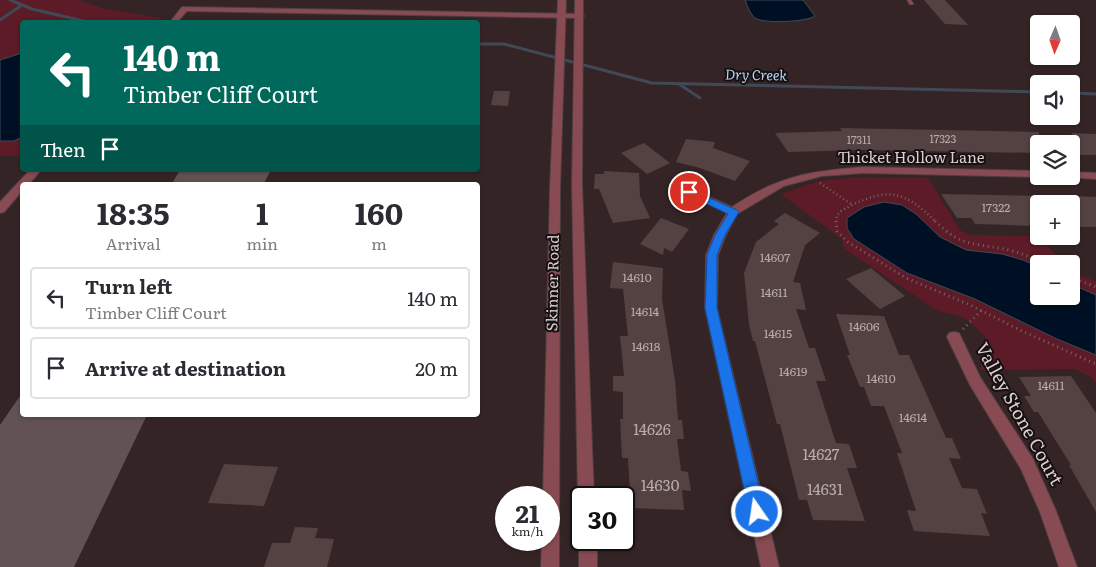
<!DOCTYPE html>
<meta charset="utf-8">
<style>
body{margin:0;font-family:Literata,serif;background:#f7f7f7;color:#2b2b33;height:100vh;display:flex;flex-direction:column;font-size:19px;white-space:nowrap}
*{box-sizing:border-box;margin:0}
p{font-size:16px;color:#7c7c81}
.icon{flex:none;width:28px;height:28px;fill:none;stroke:currentColor;stroke-width:2;stroke-linecap:round;stroke-linejoin:round}
.map{position:relative;flex:1;overflow:hidden}
.sheet{position:absolute;left:20px;top:182px;width:460px;height:235px;display:flex;flex-direction:column;background:#fff;border-radius:5px;box-shadow:0 1px 4px #0004}
.sheet>*{flex:none}
.banner{position:absolute;left:20px;top:20px;width:460px;height:152px;border-radius:5px;box-shadow:0 1px 4px #0004;background:#00695c;color:#fff;overflow:hidden}
.needle{width:32px;rotate:182deg}
.tools{position:absolute;left:1030px;top:15px;display:grid;gap:10px}
.tools a{display:grid;place-items:center;width:50px;height:50px;border-radius:5px;background:#fff;box-shadow:0 1px 4px #0004;font-size:25px}
.speed{position:absolute;left:495px;top:486px;display:flex;gap:10px;font-size:25px;font-weight:700;text-align:center}
.speed>*{display:grid;place-content:center;width:65px;height:65px;border-radius:50%;background:#fff;box-shadow:0 1px 4px #0004;line-height:1}
.speed small{font-size:12px;font-weight:400}
.speed .limit{border:2px solid #111;border-radius:8px;background:#fff;color:#111}
.pin{position:absolute;display:grid;place-items:center;width:42px;height:42px;color:#fff;margin:-21px;border:2px solid #fff;border-radius:50%;box-shadow:0 1px 5px #0007}
.me{position:absolute;width:55px;margin:-28px;rotate:347deg;stroke-linejoin:round;filter:drop-shadow(0 0 4px #0008)}
.turn{display:flex;align-items:center;gap:18px;height:105px;padding:0 20px;font-size:22px}
.turn .icon{width:65px;height:65px;stroke-width:2.5}
.turn b{display:block;font-size:35px;line-height:42px}
.then{display:flex;align-items:center;height:48px;padding:0 20px;background:#0003;gap:10px;font-size:19px}
.eta{display:flex;justify-content:space-evenly;align-items:center;height:85px;text-align:center}
.eta b{font-size:30px;font-weight:700;line-height:35px}
ul{padding:0;list-style:none}
li{display:flex;align-items:center;gap:15px;height:62px;margin:0 10px 8px;padding:0 10px;border:2px solid #e1e1e2;border-radius:5px}
li div{flex:1}
li b{display:block;font-size:19px}
li em{font-style:normal}
.map>svg:first-child{display:block}
</style>
<div class="map">
<svg width="1096" height="567" viewBox="0 0 1096 567">
<rect width="100%" height="100%" fill="#352426"/>
<path fill="#5c1b27" d="M 0,0 L 78,0 L 105,9 L 162,18 L 158,22 L 22,22 L 22,156 L 0,156 Z
M 862,177 L 928,178 L 960,230 L 969,235 L 1037,236 L 1066,264 L 1039,264 L 1039,296 L 1071,296 L 1071,269 L 1077,274 L 1096,281 L 1096,383 L 1091,377 L 1075,369 L 979,370 C 982,363 988,360 991,353 L 985,336 L 969,321 L 959,316 L 938,311 L 846,250 L 843,246 L 843,240 L 781,194 L 819,181 Z"/>
<path fill="#001024" stroke="#414957" d="M 745,0 L 803,0 L 815,16 C 807,22 763,24 755,18 C 750,14 747,5 745,0 Z
M 22,53 L 22,137 L 14,141 L 0,141 L 0,60 Z
M 884,202 L 902,205 L 916,214 L 940,237 L 966,250 L 1002,254 L 1023,260 L 1039,267 L 1039,296 L 1071,296 L 1071,284 L 1096,295 L 1096,355 L 1057,339 L 975,299 L 907,273 L 854,239 L 847,228 L 847,218 L 864,207 Z"/>
<g fill="none" stroke-linecap="round" stroke-linejoin="round">
<path stroke="#414957" stroke-width="3" d="M 10,0 L 32,9 L 88,22
M 0,20 L 22,5
M 478,44 L 504,44 L 652,83 L 1039,92
M 679,84 L 700,98
M 1071,93 L 1096,94"/>
<path fill="#625254" fill-rule="evenodd" d="M 180,170 L 271,170 L 263,185 L 171,185 Z
M 22,393 L 22,415 L 147,415 L 74,567 L 0,567 L 0,425 Z"/>
</g>
<path fill="#544243" d="M 924,0 L 945,0 L 968,25 L 945,24 Z
M 494,91 L 510,91 L 508,106 L 491,105 Z
M 840,128 L 1039,132 L 1039,153 L 862,150 L 788,152 L 775,133 L 842,131 Z
M 1071,133 L 1096,134 L 1096,155 L 1071,155 L 1073,135 Z
M 686,139 L 715,142 L 713,148 L 750,161 L 735,181 L 700,168 L 676,162 Z
M 644,143 L 670,163 L 647,174 L 621,153 Z
M 604,171 L 639,173 L 640,196 L 650,218 L 613,223 L 599,189 L 594,189 L 595,174 L 604,174 Z
M 941,194 L 1039,196 L 1039,226 L 975,224 L 971,218 L 957,218 Z
M 1071,196 L 1096,197 L 1096,227 L 1071,227 Z
M 785,213 L 820,233 L 805,245 L 793,282 L 800,283 L 806,310 L 796,309 L 809,348 L 815,348 L 826,381 L 816,381 L 836,443 L 849,444 L 857,468 L 847,468 L 865,521 L 813,520 L 807,500 L 799,500 L 780,424 L 777,424 L 755,341 L 753,341 L 749,324 L 744,273 L 756,242 L 779,224 L 774,221 Z
M 661,218 L 689,229 L 672,252 L 664,248 L 663,255 L 640,244 Z
M 613,262 L 663,268 L 662,299 L 675,380 L 678,420 L 682,420 L 684,439 L 677,439 L 681,471 L 688,472 L 691,491 L 682,490 L 684,510 L 631,508 L 628,458 L 622,458 L 620,419 L 623,419 L 623,392 L 613,391 L 613,376 L 624,376 L 620,336 L 628,336 L 623,289 L 610,288 Z
M 871,268 L 905,296 L 880,309 L 846,279 Z
M 836,314 L 884,316 L 899,355 L 909,355 L 946,438 L 952,438 L 961,459 L 949,458 L 962,488 L 977,489 L 987,514 L 981,513 L 990,536 L 914,531 L 907,510 L 916,511 L 897,453 L 902,453 L 884,406 L 871,406 L 864,387 L 860,387 L 847,355 L 850,355 Z
M 1071,376 L 1096,413 L 1096,512 L 1069,465 L 1071,465 L 1038,412 L 1034,412 L 1024,396 L 1031,396 L 1019,377 Z
M 224,464 L 278,467 L 264,506 L 208,503 Z
M 295,527 L 318,528 L 315,538 L 334,539 L 327,567 L 264,567 L 272,543 L 290,543 Z"/>
<g fill="none" stroke-linecap="round" stroke-linejoin="round">
<g stroke="#4f3f41" stroke-width="1">
<path id="service" d="M 907,0 L 911,0 L 914,4 L 910,5 Z"/>
</g>
<g stroke="#4f3f41" stroke-width="2">
<path id="minor" d="M 182,7 L 580,14 L 584,16 L 580,18 L 187,11 L 177,22 L 170,22 Z
M 864,167 L 1039,171 L 1039,176 L 1043,176 L 1039,177 L 864,173 L 822,176 L 784,186 L 737,214 L 726,235 L 718,255 L 717,308 L 779,567 L 761,567 L 705,308 L 706,255 L 714,235 L 727,213 L 684,192 L 685,190 L 693,190 L 732,207 C 778,176 810,171 864,167 Z
M 30,170 L 41,170 L 28,185 L 22,185 L 22,191 L 4,212 L 0,213 L 0,202 Z
M 1071,172 L 1096,173 L 1096,179 L 1067,177 L 1071,176 Z
M 954,332 L 959,333 L 980,377 L 1033,459 L 1056,511 L 1077,567 L 1059,567 L 1040,512 L 1021,469 L 970,385 L 947,337 L 949,333 Z"/>
</g>
<g stroke="#4f3f41" stroke-width="2">
<path id="tertiary" d="M 558,0 L 566,0 L 560,188 L 559,567 L 541,567 L 542,540 L 549,540 L 549,498 L 543,498 L 550,188 Z
M 575,0 L 583,0 L 582,185 L 594,498 L 581,498 L 581,504 L 578,498 L 572,185 Z
M 581,536 L 581,540 L 597,540 L 597,567 L 579,567 L 579,540 Z"/>
</g>
<path stroke="#756668" stroke-width="2.5" stroke-dasharray="1 3" stroke-linecap="butt" d="M 820,183 L 851,204
M 836,222 C 836,212 843,210 850,206 C 889,187 905,191 936,222"/>
<path stroke="#756668" stroke-width="3" stroke-dasharray="1 4" stroke-linecap="butt" d="M 836,221 L 837,231 L 848,242 L 906,278 L 968,304 L 1024,332 L 1096,364
M 935,221 C 964,250 978,242 1013,251 C 1024,254 1035,260 1046,264
M 1071,277 L 1096,287
M 963,329 L 982,310"/>
<use href="#service" fill="#884b53" fill-rule="evenodd"/>
<use href="#minor" fill="#884b53" fill-rule="evenodd"/>
<use href="#tertiary" fill="#884b53" fill-rule="evenodd"/>
</g>
<path fill="#1a73e8" stroke="#114b97" d="M 689,189 L 737,210 L 739,212 L 725,235 L 717,255 L 717,308 L 765,512 L 762,517 L 757,519 L 752,517 L 749,512 L 705,308 L 707,255 L 715,235 L 728,214 L 686,194 L 686,190 Z"/>
<g text-anchor="middle" stroke-width="4" stroke-linejoin="round" paint-order="stroke">
<g font-size="11" fill="#b8abac">
<text x="943" y="143">17323</text>
<text x="859" y="144">17311</text>
</g>
<g font-size="12" fill="#b8abac">
<text x="996" y="212">17322</text>
<text x="775" y="262">14607</text>
<text x="637" y="282">14610</text>
<text x="774" y="297">14611</text>
<text x="645" y="316">14614</text>
<text x="864" y="331">14606</text>
<text x="778" y="338">14615</text>
<text x="646" y="351">14618</text>
<text x="793" y="376">14619</text>
<text x="881" y="383">14610</text>
<text x="1051" y="390">14611</text>
<text x="913" y="422">14614</text>
</g>
<g font-size="14" font-style="italic" fill="#b5d5f9" stroke="#171010">
<text transform="translate(756 75) rotate(1)" y="5">Dry Creek</text>
</g>
<g font-size="15" fill="#dacecf" stroke="#171010">
<text x="911" y="163">Thicket Hollow Lane</text>
<text transform="translate(553 283) rotate(-89)" y="5">Skinner Road</text>
</g>
<g font-size="15" fill="#b8abac">
<text x="652" y="435">14626</text>
<text x="821" y="460">14627</text>
<text x="660" y="491">14630</text>
<text x="825" y="495">14631</text>
</g>
<g font-size="18" fill="#dacecf" stroke="#171010">
<text transform="translate(1019 414) rotate(61)" y="6">Valley Stone Court</text>
</g>
</g>
</svg>
<div class="tools">
<a><svg class="needle" viewBox="-14 -14 28 28"><path d="M0-13l5 13h-10z" fill="#e53935"/><path d="M0 13l5-13h-10z" fill="#7c7c81"/></svg></a>
<a><svg class="icon" aria-label="sound" viewBox="0 0 24 24"><path d="M4 9h4l5-4v14l-5-4H4zM17 9q2 3 0 6"/></svg></a>
<a><svg class="icon" aria-label="layers" viewBox="0 0 24 24"><path d="M12 4l9 5-9 5-9-5zM3 14l9 5 9-5"/></svg></a>
<a>+</a>
<a>−</a>
</div>
<div class="speed"><div>21<small>km/h</small></div><div class="limit">30</div></div>
<div class="pin" style="left:689px;top:192px;background:#d93025"><svg class="icon" aria-label="arrive" viewBox="0 0 24 24"><path d="M6 21V4h12l-3 4 3 4H6"/></svg></div>
<svg class="me" style="left:757px;top:512px" viewBox="-20 -20 40 40"><circle r="17" fill="#1a73e8" stroke="#fff" stroke-width="3"/><path d="M0-11L8 9 0 5-8 9z" fill="#fff"/></svg>
<div class="banner">
<div class="turn"><svg class="icon" aria-label="left" viewBox="0 0 24 24"><path d="M17 20v-9H6M10 6l-5 5 5 5"/></svg><div><b>140 m</b>Timber Cliff Court</div></div>
<div class="then">Then<svg class="icon" aria-label="arrive" viewBox="0 0 24 24"><path d="M6 21V4h12l-3 4 3 4H6"/></svg></div>
</div>
<section class="sheet">
<div class="eta">
<div><b>18:35</b><p>Arrival</p></div>
<div><b>1</b><p>min</p></div>
<div><b>160</b><p>m</p></div>
</div>
<ul>
<li><svg class="icon" aria-label="left" viewBox="0 0 24 24"><path d="M17 20v-9H6M10 6l-5 5 5 5"/></svg><div><b>Turn left</b><p>Timber Cliff Court</p></div><em>140 m</em></li>
<li><svg class="icon" aria-label="arrive" viewBox="0 0 24 24"><path d="M6 21V4h12l-3 4 3 4H6"/></svg><div><b>Arrive at destination</b></div><em>20 m</em></li>
</ul>
</section>
</div>
